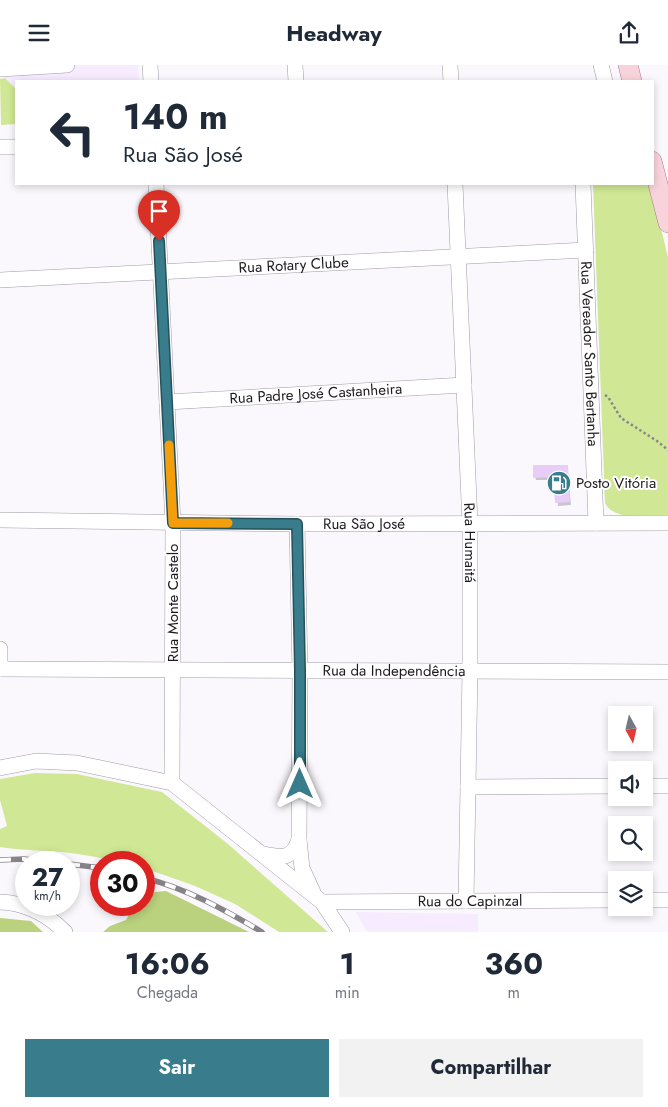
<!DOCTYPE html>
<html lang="pt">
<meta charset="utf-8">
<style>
body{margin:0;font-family:Jost,sans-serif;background:#f2f2f3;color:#1f2937;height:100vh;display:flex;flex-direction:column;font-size:19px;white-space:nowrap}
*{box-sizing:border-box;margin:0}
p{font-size:16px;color:#747a83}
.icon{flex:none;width:28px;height:28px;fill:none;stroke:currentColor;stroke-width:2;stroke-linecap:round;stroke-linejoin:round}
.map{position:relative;height:867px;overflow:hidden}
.side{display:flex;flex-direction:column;background:#fff;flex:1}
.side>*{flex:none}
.guide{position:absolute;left:15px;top:15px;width:639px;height:105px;border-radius:0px;box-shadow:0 2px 8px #0003;background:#fff;color:#1f2937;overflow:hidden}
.needle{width:32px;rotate:172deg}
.tools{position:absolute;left:608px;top:641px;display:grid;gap:10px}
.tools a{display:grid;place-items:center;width:45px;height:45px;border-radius:0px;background:#fff;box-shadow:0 2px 8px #0003;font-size:25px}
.speed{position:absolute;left:15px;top:786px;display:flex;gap:10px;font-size:25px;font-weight:700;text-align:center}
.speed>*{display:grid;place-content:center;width:65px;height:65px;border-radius:50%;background:#fff;box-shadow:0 2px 8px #0003;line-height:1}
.speed small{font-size:12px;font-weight:400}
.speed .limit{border:8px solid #d22;background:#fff;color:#111}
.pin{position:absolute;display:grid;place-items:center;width:42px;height:42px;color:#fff;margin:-51px -21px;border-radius:50% 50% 50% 0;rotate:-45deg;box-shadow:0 0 5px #0007}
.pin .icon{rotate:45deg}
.me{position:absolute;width:55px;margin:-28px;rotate:0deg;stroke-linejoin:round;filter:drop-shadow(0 0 4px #0008)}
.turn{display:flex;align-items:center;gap:18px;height:105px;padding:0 25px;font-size:22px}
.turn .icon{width:65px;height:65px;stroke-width:2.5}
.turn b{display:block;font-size:35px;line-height:42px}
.eta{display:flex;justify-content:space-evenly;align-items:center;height:85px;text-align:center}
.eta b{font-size:30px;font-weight:700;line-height:35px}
.primary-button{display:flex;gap:10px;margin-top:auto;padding:10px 25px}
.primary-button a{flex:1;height:58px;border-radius:0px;background:#397c8c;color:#fff;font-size:20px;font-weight:700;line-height:58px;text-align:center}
.primary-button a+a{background:#f2f2f3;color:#1f2937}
header{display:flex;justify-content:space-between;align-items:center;height:65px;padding:0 25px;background:#fff;font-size:22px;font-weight:700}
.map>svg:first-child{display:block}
</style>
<header><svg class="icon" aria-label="menu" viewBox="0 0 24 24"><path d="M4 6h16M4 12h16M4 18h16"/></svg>Headway<svg class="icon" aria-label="share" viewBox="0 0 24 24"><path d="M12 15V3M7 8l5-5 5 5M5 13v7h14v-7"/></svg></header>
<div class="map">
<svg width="668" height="867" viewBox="0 0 668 867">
<rect width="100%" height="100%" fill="#fbf8fd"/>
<path fill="#f6ebff" d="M 4,0 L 138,0 L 139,16 L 16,16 L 16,24 L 5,13 Z
M 356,847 L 478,849 L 478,867 L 367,867 Z"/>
<path fill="#d0e895" d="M 5,13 L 16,24 L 16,59 L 1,60 L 0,14 Z
M 593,119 L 650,119 L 668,192 L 668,450 C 649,450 614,457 605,438 Z
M 35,708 L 77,709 L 162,727 L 228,779 L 328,867 L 279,867 L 235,839 L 195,821 L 144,803 L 144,798 C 119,798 95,791 70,788 C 47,785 23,786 0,782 L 0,764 L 7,761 L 0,735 L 0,714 Z"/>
<path fill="#bad17e" d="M 166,826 L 249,867 L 103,867 L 110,861 L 126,855 L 134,840 L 144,840 L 144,828 Z
M 0,853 L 31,856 L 43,867 L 0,867 Z"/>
<path fill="#0003" d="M 567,401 L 571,440 L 558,441 L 555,415 L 536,415 L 535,412 Z"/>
<path fill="#e8cdf9" d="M 533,400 L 568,400 L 570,437 L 555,438 L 553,412 L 533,413 Z"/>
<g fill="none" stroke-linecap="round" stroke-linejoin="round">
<g stroke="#a19aa6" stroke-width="16">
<g id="minor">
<path d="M 150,0 L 151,16"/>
<path d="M 295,0 L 296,16"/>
<path d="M 450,0 L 451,16"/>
<path d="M 601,0 L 605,16"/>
<path d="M 0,4 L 67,0"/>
<path d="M 0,82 L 16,82"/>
<path d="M 156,119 L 173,458 L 172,718"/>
<path id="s1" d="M 455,119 L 470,458 L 470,606 L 466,836"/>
<path id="s2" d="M 583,119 L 596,458"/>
<path id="s3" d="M 0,215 L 586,185"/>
<path id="s4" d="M 167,337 L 464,320"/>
<path id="s5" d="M 0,455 L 297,459 L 668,458"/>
<path d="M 297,459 L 300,606 L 299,775 L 302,803 L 313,827"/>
<path d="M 0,584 L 0,604"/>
<path id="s6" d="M 0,604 L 668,607"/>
<path d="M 0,703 L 36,696 L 77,698 L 172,718 L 322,837 L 342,867"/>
<path d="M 644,721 L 668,721"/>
<path d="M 468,722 L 616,721"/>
<path d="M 263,789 C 281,792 291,796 299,775"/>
<path d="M 644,835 L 668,835"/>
<path d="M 0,837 C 26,838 47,849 65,867"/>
<path id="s7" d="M 322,837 L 616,835"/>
</g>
</g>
<g stroke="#a97f8a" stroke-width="20">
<path id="major" d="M 628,0 L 632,16
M 652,96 L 668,158"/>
</g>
<path stroke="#8b888d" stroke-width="2.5" stroke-dasharray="2.5 2.5" stroke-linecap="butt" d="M 605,330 L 608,332 L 621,353 L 657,376 L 668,385"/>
<use href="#minor" stroke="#fff" stroke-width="15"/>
<use href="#major" stroke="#f9d3dc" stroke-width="19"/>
<g stroke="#878489" stroke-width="5.5">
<path id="rail" d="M 0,795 L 24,794 L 56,798
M 69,799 L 101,803
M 144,813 C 186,823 225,845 262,867"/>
</g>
<use href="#rail" stroke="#fff" stroke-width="4" stroke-dasharray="11" stroke-linecap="butt"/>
</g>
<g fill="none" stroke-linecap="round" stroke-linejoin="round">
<g stroke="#25515b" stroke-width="12">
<path id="route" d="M 159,176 L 173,458 L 297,459 L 300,606 L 300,719"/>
</g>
<use href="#route" stroke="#397c8c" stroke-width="9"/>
<path stroke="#f59e0b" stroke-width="9" d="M 169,380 L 173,458 L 228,458"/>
</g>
<defs>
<g id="fuel-disc" transform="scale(1.25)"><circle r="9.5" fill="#397c8c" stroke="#fff"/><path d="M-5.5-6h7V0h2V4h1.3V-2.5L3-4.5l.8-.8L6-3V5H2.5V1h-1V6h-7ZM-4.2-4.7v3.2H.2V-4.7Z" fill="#fff"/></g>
</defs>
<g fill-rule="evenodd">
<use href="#fuel-disc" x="559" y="418"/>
</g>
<g text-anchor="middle" stroke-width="4" stroke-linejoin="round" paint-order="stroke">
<g font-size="15" fill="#1d1a1f" stroke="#fff">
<text dy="5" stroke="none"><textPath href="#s3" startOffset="294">Rua Rotary Clube</textPath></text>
<text dy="5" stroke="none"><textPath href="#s2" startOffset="170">Rua Vereador Santo Bertanha</textPath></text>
<text dy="5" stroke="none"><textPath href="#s4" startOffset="149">Rua Padre José Castanheira</textPath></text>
<text dy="5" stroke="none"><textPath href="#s5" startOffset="364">Rua São José</textPath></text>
<text dy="5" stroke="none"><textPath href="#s1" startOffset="359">Rua Humaitá</textPath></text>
<text transform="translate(173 538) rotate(-90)" y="5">Rua Monte Castelo</text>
<text dy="5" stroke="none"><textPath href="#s6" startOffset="394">Rua da Independência</textPath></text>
<text dy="5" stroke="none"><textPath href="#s7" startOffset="148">Rua do Capinzal</textPath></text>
</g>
<g font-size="15" fill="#1d1a1f" stroke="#fff" text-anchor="start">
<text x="576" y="423">Posto Vitória</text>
</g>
</g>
</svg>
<div class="tools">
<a><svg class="needle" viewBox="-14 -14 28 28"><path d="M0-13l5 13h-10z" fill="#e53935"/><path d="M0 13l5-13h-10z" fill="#747a83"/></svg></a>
<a><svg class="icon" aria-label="sound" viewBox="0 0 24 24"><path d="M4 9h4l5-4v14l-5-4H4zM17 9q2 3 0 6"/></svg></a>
<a><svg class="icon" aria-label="search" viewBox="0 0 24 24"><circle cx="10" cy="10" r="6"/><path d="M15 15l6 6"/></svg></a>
<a><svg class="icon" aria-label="layers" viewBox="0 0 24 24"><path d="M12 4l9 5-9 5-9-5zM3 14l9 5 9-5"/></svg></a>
</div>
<div class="speed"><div>27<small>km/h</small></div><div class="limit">30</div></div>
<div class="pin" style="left:159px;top:176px;background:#d93025"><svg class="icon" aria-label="arrive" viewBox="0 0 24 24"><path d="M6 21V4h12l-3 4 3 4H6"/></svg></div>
<svg class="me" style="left:300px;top:719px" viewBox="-20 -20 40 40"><path d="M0-17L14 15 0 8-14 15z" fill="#397c8c" stroke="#fff" stroke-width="4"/></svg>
<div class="guide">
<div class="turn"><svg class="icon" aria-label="left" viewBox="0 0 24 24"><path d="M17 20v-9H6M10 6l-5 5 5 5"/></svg><div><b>140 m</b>Rua São José</div></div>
</div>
</div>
<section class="side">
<div class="eta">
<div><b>16:06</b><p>Chegada</p></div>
<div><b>1</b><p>min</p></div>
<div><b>360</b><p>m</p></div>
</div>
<div class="primary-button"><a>Sair</a><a>Compartilhar</a></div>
</section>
